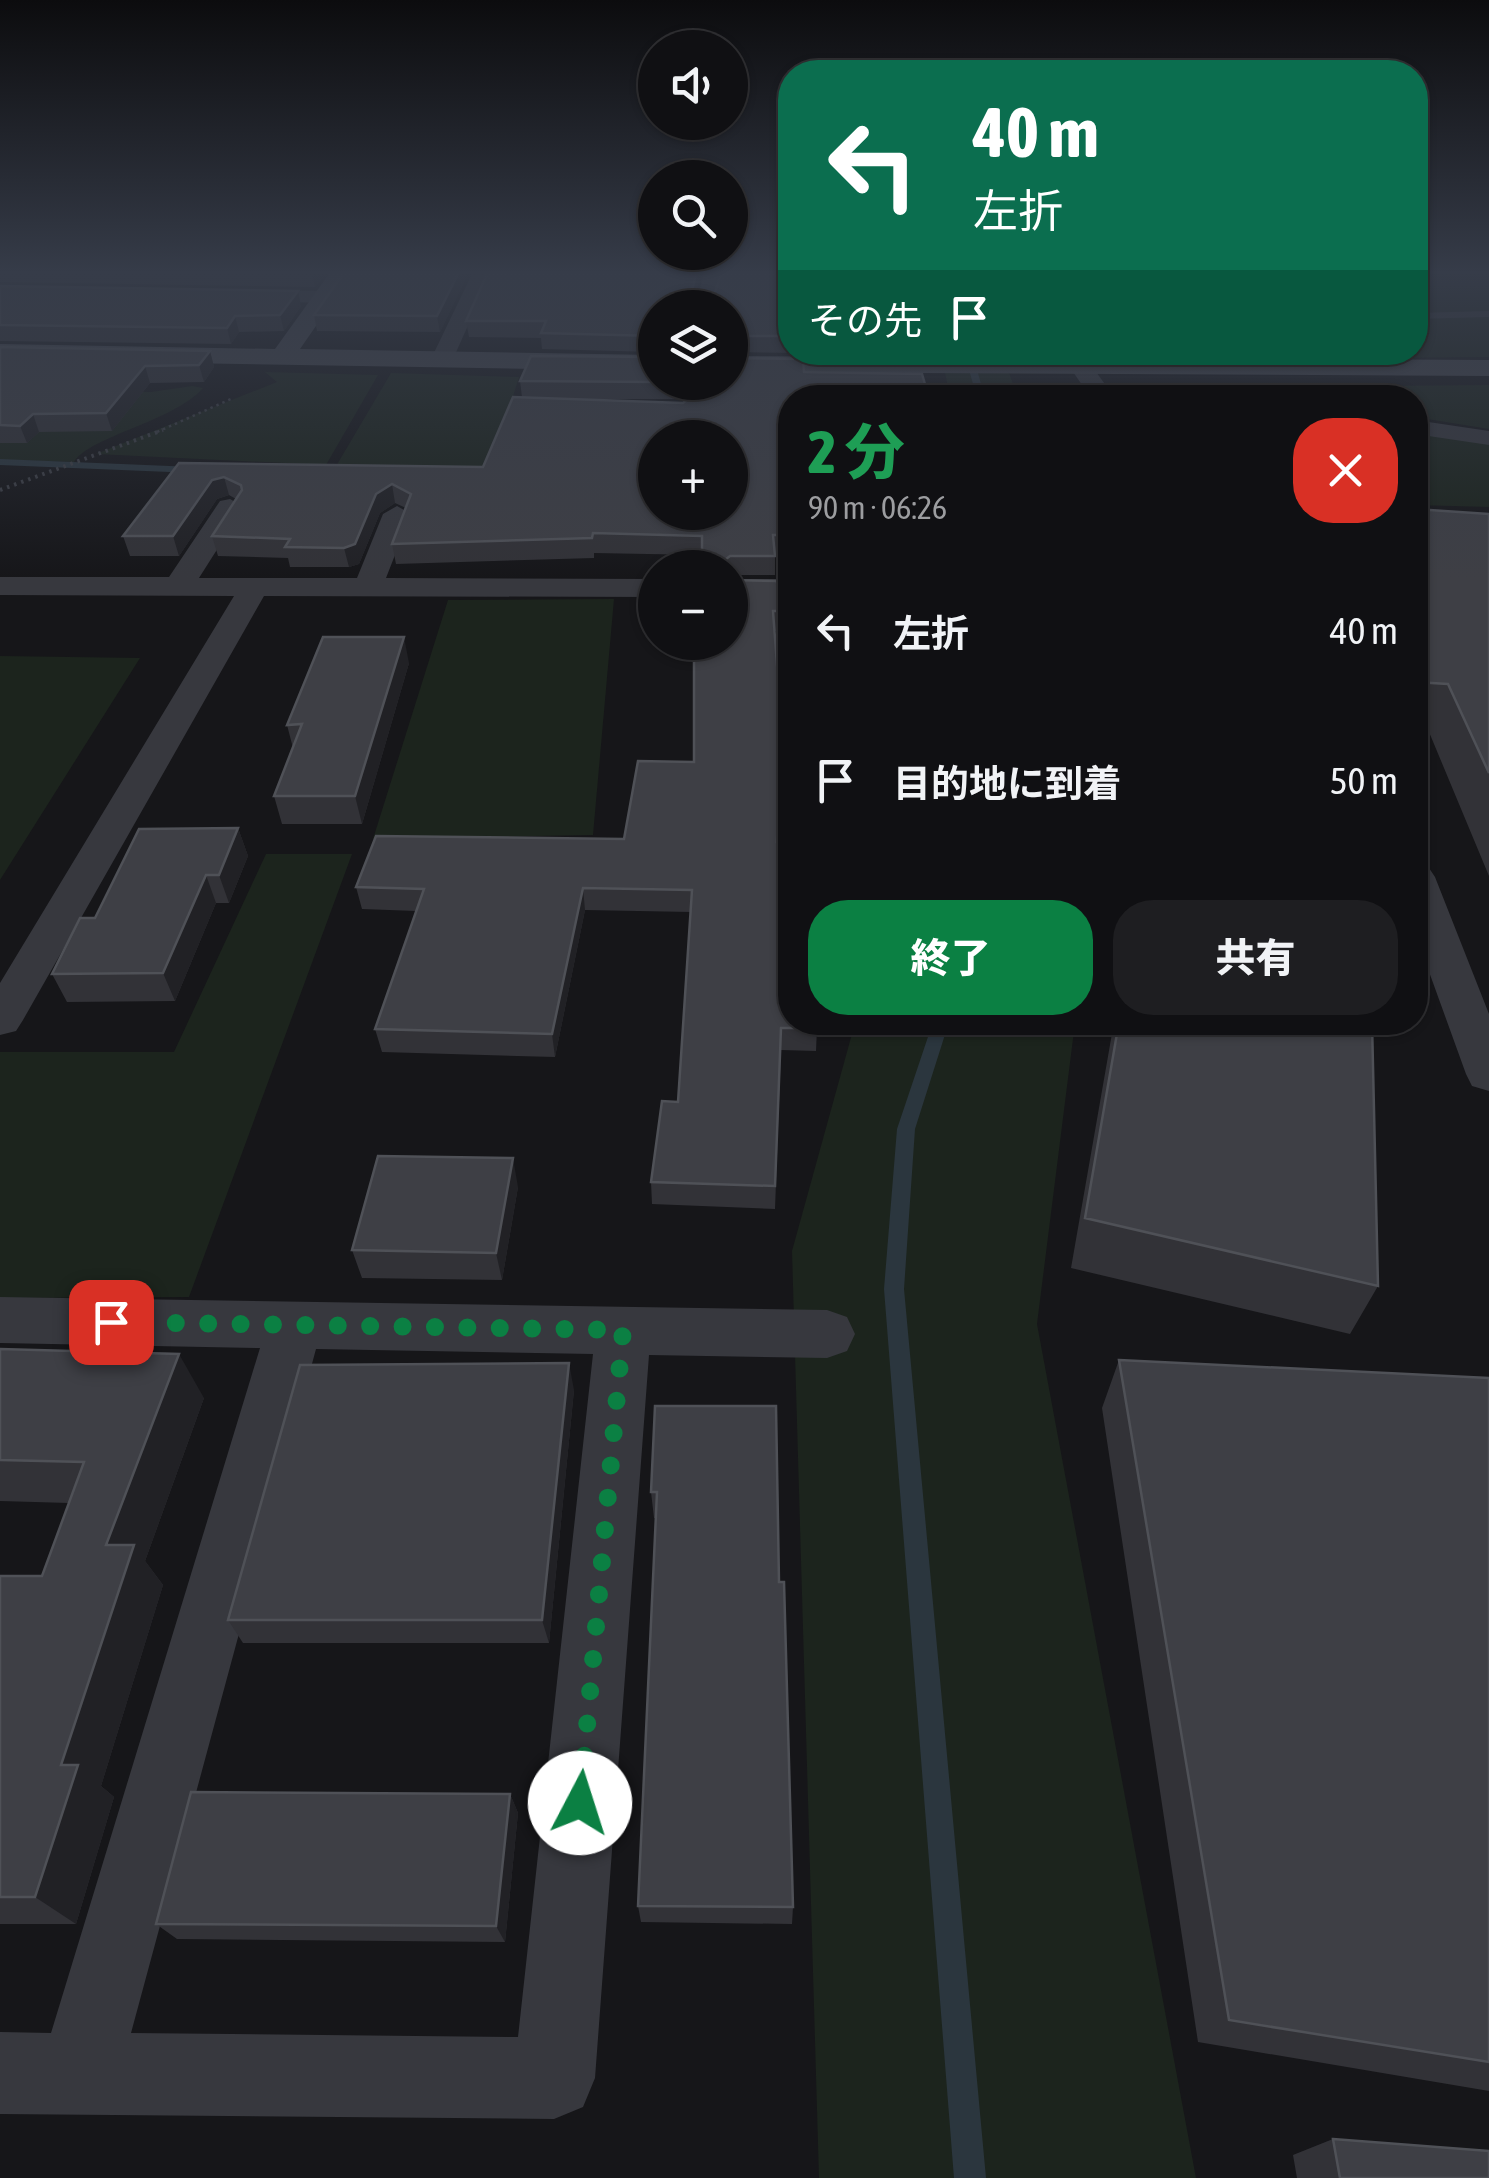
<!DOCTYPE html>
<html lang="ja">
<meta charset="utf-8">
<style>
body{margin:0;font-family:"Asap Condensed","Noto Sans JP",sans-serif;background:#1e1e21;color:#f1f3f6;height:100vh;display:flex;flex-direction:column;font-size:38px;white-space:nowrap}
*{box-sizing:border-box;margin:0}
p{font-size:32px;color:#9c9da0}
.icon{flex:none;width:55px;height:55px;fill:none;stroke:currentColor;stroke-width:2;stroke-linecap:round;stroke-linejoin:round}
.map{position:relative;flex:1;overflow:hidden}
.sheet{position:absolute;left:778px;top:385px;width:650px;height:650px;display:flex;flex-direction:column;background:#101013;border-radius:40px;box-shadow:0 2px 8px #0004,0 0 0 2px #303033}
.sheet>*{flex:none}
.hud{position:absolute;left:778px;top:60px;width:650px;height:305px;border-radius:40px;box-shadow:0 2px 8px #0004,0 0 0 2px #303033;background:#0b6e4f;color:#fff;overflow:hidden}
.fabs{position:absolute;left:638px;top:30px;display:grid;gap:20px}
.fabs a{display:grid;place-items:center;width:110px;height:110px;border-radius:50%;background:#101013;box-shadow:0 2px 8px #0004,0 0 0 2px #303033;font-size:50px}
.pin{position:absolute;display:grid;place-items:center;width:85px;height:85px;color:#fff;margin:-42px;border-radius:20px;box-shadow:0 5px 15px #0006}
.me{position:absolute;width:110px;margin:-55px;rotate:5deg;stroke-linejoin:round;filter:drop-shadow(0 0 8px #0008)}
.turn{display:flex;align-items:center;gap:35px;height:210px;padding:0 30px;font-size:45px}
.turn .icon{width:130px;height:130px;stroke-width:2.5}
.turn b{display:block;font-size:70px;line-height:85px}
.then{display:flex;align-items:center;height:95px;padding:0 30px;background:#0003;gap:20px;font-size:38px}
.round{display:grid;place-items:center;flex:none;width:105px;height:105px;border-radius:40px;background:#1e1e21}
.summary{display:flex;align-items:center;justify-content:space-between;height:170px;padding:0 30px}
h1{font-size:60px;font-weight:800;line-height:75px;color:#1e9e55}
.button{display:flex;gap:20px;margin-top:auto;padding:20px 30px}
.button a{flex:1;height:115px;border-radius:40px;background:#0b8043;color:#fff;font-size:40px;font-weight:800;line-height:115px;text-align:center}
.button a+a{background:#1e1e21;color:#f1f3f6}
ul{padding:0;list-style:none}
li{display:flex;align-items:center;gap:30px;height:150px;padding:0 30px}
li div{flex:1}
li b{display:block;font-size:38px}
li em{font-style:normal}
.map>svg:first-child{display:block}
</style>
<div class="map">
<svg width="1489" height="2178" viewBox="0 0 1489 2178">
<rect width="100%" height="100%" fill="#161619"/>
<path fill="#1c241d" d="M 1437,274 L 1489,274 L 1489,357 L 1377,358 L 1295,353 L 1415,352 L 1415,282 Z
M 941,353 L 1002,353 L 1013,384 L 1172,388 L 1230,397 L 950,397 Z
M 265,372 L 378,375 L 326,465 L 96,454 L 277,382 Z
M 391,373 L 519,377 L 491,468 L 335,468 Z
M 1489,385 L 1489,429 L 1415,417 L 1415,398 L 1298,397 L 1233,387 Z
M 192,386 L 203,388 C 173,422 90,436 74,462 L 0,460 L 0,388 L 151,392 Z
M 1415,429 L 1489,442 L 1489,507 L 1415,505 Z
M 614,599 L 593,835 L 373,839 L 448,600 Z
M 0,656 L 140,658 L 0,880 Z
M 266,854 L 352,854 L 189,1297 L 0,1298 L 0,1052 L 174,1052 Z
M 855,1023 L 1075,1023 L 1037,1324 L 1196,2178 L 819,2178 L 792,1251 Z"/>
<g fill="none" stroke-linecap="round" stroke-linejoin="round">
<path fill="#2b363e" fill-rule="evenodd" d="M 964,352 L 972,352 L 985,398 L 977,398 Z
M 0,459 L 194,467 L 199,470 L 194,473 L 0,465 Z
M 933,1022 L 949,1022 L 915,1129 L 904,1289 L 986,2178 L 954,2178 L 884,1289 L 897,1129 Z"/>
<path stroke="#3d3f45" stroke-width="2.5" stroke-dasharray="2.5 4" stroke-linecap="butt" d="M 157,432 L 231,399"/>
<path stroke="#3d3f45" stroke-width="4" stroke-dasharray="2.5 5" stroke-linecap="butt" d="M 0,490 L 163,430"/>
<path fill="#37383e" fill-rule="evenodd" d="M 1489,311 L 1489,317 L 1415,319 L 1415,313 Z"/>
<path fill="#37383e" fill-rule="evenodd" d="M 472,274 L 491,274 L 453,359 L 450,364 L 434,364 L 431,359 Z
M 704,274 L 724,274 L 714,308 L 694,308 Z
M 233,290 L 324,291 L 334,297 L 324,303 L 226,300 L 223,296 Z
M 1080,359 L 1088,361 L 1110,391 L 1121,398 L 1091,398 L 1069,366 Z
M 1415,420 L 1489,431 L 1489,445 L 1415,434 Z
M 230,499 L 244,507 L 199,578 L 357,578 L 383,514 L 397,506 L 411,514 L 386,578 L 655,579 L 655,597 L 264,596 L 23,1020 L 16,1031 L 0,1035 L 0,983 L 234,596 L 0,595 L 0,577 L 169,577 L 220,501 Z
M 730,579 L 790,579 L 790,597 L 730,597 Z
M 1415,865 L 1429,868 L 1435,877 L 1489,1014 L 1489,1091 L 1472,1086 L 1466,1074 L 1415,933 Z
M 0,1297 L 827,1310 L 847,1317 L 855,1334 L 847,1351 L 827,1358 L 649,1355 L 595,2078 L 583,2107 L 554,2119 L 0,2114 L 0,2032 L 51,2033 L 260,1348 L 0,1343 ZM 316,1349 L 593,1354 L 518,2037 L 131,2033 Z"/>
<path fill="#45474e" fill-rule="evenodd" d="M 329,274 L 352,274 L 300,349 L 655,355 L 655,371 L 0,360 L 0,344 L 275,349 Z
M 730,356 L 1489,360 L 1489,376 L 730,372 Z"/>
</g>
<path fill="#323237" fill-rule="evenodd" d="M 0,274 L 326,274 L 315,287 L 0,282 Z
M 468,274 L 440,332 L 317,331 L 314,315 Z
M 701,274 L 695,295 L 714,296 L 790,274 L 790,352 L 802,353 L 730,352 L 730,308 L 655,308 L 655,352 L 542,349 L 541,338 L 469,337 L 466,321 Z
M 0,286 L 301,306 L 284,331 L 239,332 L 231,344 L 0,341 Z
M 0,347 L 210,351 L 214,367 L 204,382 L 150,383 L 112,431 L 39,432 L 27,443 L 0,443 Z
M 654,358 L 730,382 L 790,398 L 790,554 L 775,554 L 775,575 L 730,575 L 730,568 L 702,568 L 702,555 L 594,553 L 594,558 L 396,564 L 392,544 L 406,508 L 395,503 L 380,513 L 359,564 L 349,567 L 290,567 L 288,558 L 218,556 L 212,536 L 236,499 L 229,495 L 217,499 L 179,556 L 130,556 L 123,536 L 179,463 L 483,467 L 522,397 L 520,381 ZM 567,399 L 682,399 L 685,401 L 683,403 Z
M 1415,509 L 1489,514 L 1489,876 L 1429,732 L 1415,731 Z
M 730,580 L 779,611 L 779,631 L 774,631 L 777,842 L 790,1022 L 817,1028 L 816,1051 L 781,1050 L 775,1209 L 652,1204 L 651,1182 L 678,1102 L 691,912 L 585,910 L 555,1057 L 382,1052 L 375,1029 L 416,911 L 362,909 L 356,887 L 624,839 L 694,762 L 701,648 Z
M 409,663 L 362,824 L 282,824 L 274,796 L 293,748 L 287,725 Z
M 238,828 L 248,856 L 229,903 L 216,903 L 175,1001 L 67,1002 L 52,974 Z
M 1114,1022 L 1372,1022 L 1378,1286 L 1350,1334 L 1071,1268 Z
M 518,1187 L 502,1280 L 362,1278 L 352,1250 Z
M 0,1349 L 204,1398 L 145,1561 L 163,1585 L 101,1786 L 114,1797 L 76,1924 L 0,1924 L 0,1576 L 42,1576 L 69,1503 L 0,1501 Z
M 1119,1360 L 1489,1378 L 1489,2091 L 1198,2042 L 1102,1408 Z
M 574,1390 L 549,1643 L 243,1643 L 228,1620 Z
M 655,1406 L 793,1907 L 792,1924 L 641,1922 L 638,1906 L 656,1518 L 654,1518 L 651,1492 Z
M 510,1794 L 518,1813 L 505,1942 L 177,1939 L 156,1924 Z
M 1333,2139 L 1489,2178 L 1297,2178 L 1293,2155 Z"/>
<path fill="#212125" d="M 312,274 L 326,274 L 315,287 Z
M 458,274 L 468,274 L 440,332 L 437,316 Z
M 696,274 L 701,274 L 692,308 L 691,295 Z
M 298,291 L 301,306 L 284,331 L 280,315 Z
M 235,316 L 239,332 L 231,344 L 227,328 Z
M 210,351 L 214,367 L 204,382 L 199,365 Z
M 145,366 L 150,383 L 112,431 L 106,413 Z
M 33,414 L 39,432 L 27,443 L 20,426 Z
M 224,477 L 229,495 L 217,499 L 179,556 L 173,536 L 212,480 Z
M 392,484 L 395,503 L 380,513 L 359,564 L 349,567 L 344,548 L 376,494 Z
M 404,637 L 409,663 L 362,824 L 355,796 Z
M 238,828 L 248,856 L 229,903 L 219,875 Z
M 206,875 L 216,903 L 175,1001 L 163,973 Z
M 583,888 L 585,910 L 555,1057 L 552,1034 Z
M 513,1158 L 518,1187 L 502,1280 L 496,1253 Z
M 179,1354 L 204,1398 L 145,1561 L 163,1585 L 101,1786 L 114,1797 L 76,1924 L 35,1897 L 106,1545 Z
M 569,1363 L 574,1390 L 549,1643 L 542,1620 Z
M 510,1794 L 518,1813 L 505,1942 L 496,1926 Z"/>
<path fill="#3e3f45" stroke="#4f5157" stroke-width="2.5" fill-rule="evenodd" d="M 343,274 L 458,274 L 437,316 L 314,315 Z
M 487,274 L 696,274 L 691,295 L 714,296 L 721,274 L 790,274 L 790,336 L 730,336 L 730,308 L 655,308 L 655,336 L 541,333 L 546,321 L 466,321 Z
M 0,286 L 298,291 L 280,315 L 235,316 L 227,328 L 0,325 Z
M 0,347 L 210,351 L 199,365 L 145,366 L 106,413 L 33,414 L 20,426 L 0,425 Z
M 531,356 L 655,357 L 655,382 L 520,381 Z
M 730,358 L 803,359 L 804,372 L 922,374 L 929,398 L 790,398 L 790,535 L 773,535 L 775,556 L 730,556 L 726,559 L 726,568 L 702,568 L 702,536 L 593,533 L 592,538 L 392,544 L 411,494 L 392,484 L 376,494 L 355,544 L 344,548 L 285,547 L 290,539 L 212,536 L 242,490 L 241,485 L 224,477 L 212,480 L 173,536 L 123,536 L 179,463 L 483,467 L 513,397 L 683,403 L 697,391 L 682,382 L 730,382 ZM 655,438 L 730,438 L 730,512 L 655,512 Z
M 1415,509 L 1489,514 L 1489,773 L 1448,684 L 1415,682 Z
M 730,580 L 777,581 L 779,611 L 773,611 L 781,718 L 777,842 L 790,842 L 790,1022 L 817,1022 L 817,1028 L 781,1028 L 775,1186 L 651,1182 L 662,1101 L 678,1102 L 692,890 L 583,888 L 552,1034 L 375,1029 L 424,889 L 356,887 L 376,836 L 624,839 L 638,761 L 694,762 L 694,648 L 701,648 L 701,642 L 730,642 Z
M 323,637 L 404,637 L 355,796 L 274,796 L 302,724 L 287,725 Z
M 238,828 L 219,875 L 206,875 L 163,973 L 52,974 L 80,918 L 95,918 L 139,829 Z
M 1119,1022 L 1372,1022 L 1378,1286 L 1085,1218 Z
M 378,1156 L 513,1158 L 496,1253 L 352,1250 Z
M 0,1349 L 179,1354 L 106,1545 L 134,1545 L 61,1765 L 78,1765 L 35,1897 L 0,1897 L 0,1576 L 42,1576 L 84,1462 L 0,1460 Z
M 1119,1360 L 1489,1378 L 1489,2062 L 1229,2020 Z
M 569,1363 L 542,1620 L 228,1620 L 300,1365 Z
M 655,1406 L 776,1406 L 779,1582 L 784,1582 L 793,1907 L 638,1906 L 657,1492 L 651,1492 Z
M 191,1792 L 510,1794 L 496,1926 L 156,1924 Z
M 1333,2139 L 1489,2151 L 1489,2178 L 1340,2178 Z"/>
<linearGradient id="sky" x2="0" y2="1"><stop stop-color="#0c0c0e"/><stop offset="0.47" stop-color="#363c49"/><stop offset="1" stop-color="#363c49" stop-opacity="0"/></linearGradient>
<rect width="1489" height="579" fill="url(#sky)"/>
<g fill="none" stroke-linecap="round" stroke-linejoin="round">
<path stroke="#0b8043" stroke-width="18" stroke-dasharray="0 32.4" d="M 111,1322 L 623,1330 L 580,1803"/>
</g>
</svg>
<div class="fabs">
<a><svg class="icon" aria-label="sound" viewBox="0 0 24 24"><path d="M4 9h4l5-4v14l-5-4H4zM17 9q2 3 0 6"/></svg></a>
<a><svg class="icon" aria-label="search" viewBox="0 0 24 24"><circle cx="10" cy="10" r="6"/><path d="M15 15l6 6"/></svg></a>
<a><svg class="icon" aria-label="layers" viewBox="0 0 24 24"><path d="M12 4l9 5-9 5-9-5zM3 14l9 5 9-5"/></svg></a>
<a>+</a>
<a>−</a>
</div>
<div class="pin" style="left:111px;top:1322px;background:#d93025"><svg class="icon" aria-label="arrive" viewBox="0 0 24 24"><path d="M6 21V4h12l-3 4 3 4H6"/></svg></div>
<svg class="me" style="left:580px;top:1803px" viewBox="-20 -20 40 40"><circle r="19" fill="#fff"/><path d="M0-13L10 11 0 6-10 11z" fill="#0b8043"/></svg>
<div class="hud">
<div class="turn"><svg class="icon" aria-label="left" viewBox="0 0 24 24"><path d="M17 20v-9H6M10 6l-5 5 5 5"/></svg><div><b>40 m</b>左折</div></div>
<div class="then">その先<svg class="icon" aria-label="arrive" viewBox="0 0 24 24"><path d="M6 21V4h12l-3 4 3 4H6"/></svg></div>
</div>
<section class="sheet">
<div class="summary"><div><h1>2 分</h1><p>90 m · 06:26</p></div><a class="round" style="background:#d93025;color:#fff"><svg class="icon" aria-label="close" viewBox="0 0 24 24"><path d="M6 6l12 12M18 6L6 18"/></svg></a></div>
<ul>
<li><svg class="icon" aria-label="left" viewBox="0 0 24 24"><path d="M17 20v-9H6M10 6l-5 5 5 5"/></svg><div><b>左折</b></div><em>40 m</em></li>
<li><svg class="icon" aria-label="arrive" viewBox="0 0 24 24"><path d="M6 21V4h12l-3 4 3 4H6"/></svg><div><b>目的地に到着</b></div><em>50 m</em></li>
</ul>
<div class="button"><a>終了</a><a>共有</a></div>
</section>
</div>
